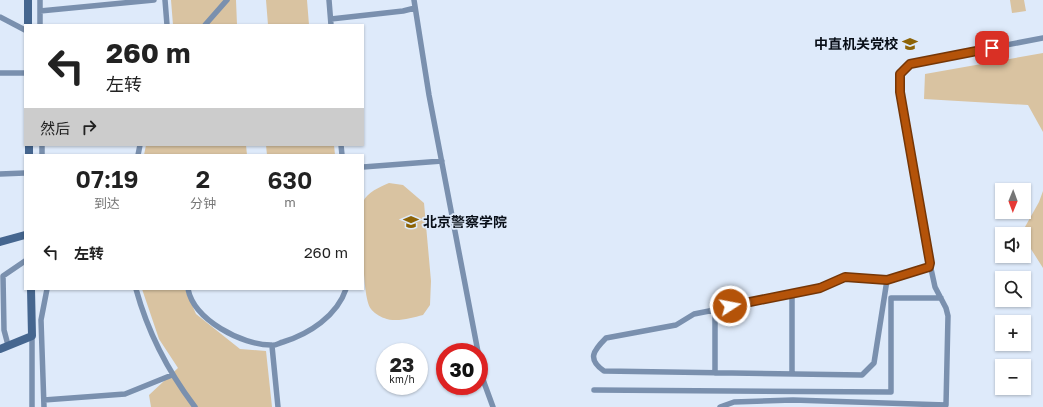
<!DOCTYPE html>
<html lang="zh">
<meta charset="utf-8">
<style>
body{margin:0;font-family:"Golos Text","Noto Sans SC",sans-serif;background:#f2f2f2;color:#222;height:100vh;display:flex;flex-direction:column;font-size:15px;white-space:nowrap}
*{box-sizing:border-box;margin:0}
p{font-size:13px;color:#767676}
.icon{flex:none;width:22px;height:22px;fill:none;stroke:currentColor;stroke-width:2;stroke-linecap:round;stroke-linejoin:round}
.map{position:relative;flex:1;overflow:hidden}
.panel{position:absolute;left:24px;top:154px;width:340px;height:136px;display:flex;flex-direction:column;background:#fff;border-radius:0px;box-shadow:0 1px 3px #0004}
.panel>*{flex:none}
.banner{position:absolute;left:24px;top:24px;width:340px;height:122px;border-radius:0px;box-shadow:0 1px 3px #0004;background:#fff;color:#222;overflow:hidden}
.needle{width:26px;rotate:181deg}
.controls{position:absolute;left:995px;top:183px;display:grid;gap:8px}
.controls a{display:grid;place-items:center;width:36px;height:36px;border-radius:0px;background:#fff;box-shadow:0 1px 3px #0004;font-size:20px}
.speed{position:absolute;left:376px;top:343px;display:flex;gap:8px;font-size:20px;font-weight:700;text-align:center}
.speed>*{display:grid;place-content:center;width:52px;height:52px;border-radius:50%;background:#fff;box-shadow:0 1px 3px #0004;line-height:1}
.speed small{font-size:10px;font-weight:400}
.speed .limit{border:6px solid #d22;background:#fff;color:#111}
.pin{position:absolute;display:grid;place-items:center;width:34px;height:34px;color:#fff;margin:-17px;border-radius:8px;box-shadow:0 2px 6px #0006}
.me{position:absolute;width:44px;margin:-22px;rotate:79deg;stroke-linejoin:round;filter:drop-shadow(0 0 3px #0008)}
.turn{display:flex;align-items:center;gap:14px;height:84px;padding:0 16px;font-size:18px}
.turn .icon{width:52px;height:52px;stroke-width:2.5}
.turn b{display:block;font-size:28px;line-height:34px}
.then{display:flex;align-items:center;height:38px;padding:0 16px;background:#0003;gap:8px;font-size:15px}
.eta{display:flex;justify-content:space-evenly;align-items:center;height:68px;text-align:center}
.eta b{font-size:24px;font-weight:600;line-height:28px}
ul{padding:0;list-style:none}
li{display:flex;align-items:center;gap:12px;height:60px;padding:0 16px}
li div{flex:1}
li b{display:block;font-size:15px}
li em{font-style:normal}
.map>svg:first-child{display:block}
</style>
<div class="map">
<svg width="1043" height="407" viewBox="0 0 1043 407">
<rect width="100%" height="100%" fill="#deeafa"/>
<path fill="#d9c3a1" d="M 171,0 L 236,0 L 237,25 L 173,25 Z
M 266,0 L 307,0 L 309,25 L 268,25 Z
M 1010,0 L 1024,0 L 1026,11 L 1012,13 Z
M 1043,53 L 1043,132 L 1028,105 L 924,99 L 925,74 Z
M 146,145 L 246,145 L 247,155 L 144,155 Z
M 266,145 L 334,145 L 335,155 L 267,155 Z
M 389,183 L 403,185 L 424,203 L 431,281 L 430,305 L 423,315 C 411,318 396,323 384,318 C 380,317 373,312 371,309 C 361,296 363,221 363,202 C 367,192 380,187 389,183 Z
M 1043,191 L 1043,268 L 1024,238 L 1024,234 L 1021,234 L 1039,202 Z
M 142,289 L 185,289 L 196,314 L 240,349 L 266,351 L 272,407 L 151,407 L 149,395 L 178,368 L 159,339 Z"/>
<g fill="none" stroke-linecap="round" stroke-linejoin="round">
<path stroke="#7a90ae" stroke-width="5.5" d="M 40,0 L 40,25
M 165,0 L 167,25
M 329,0 L 331,25
M 414,0 L 429,95 L 478,352
M 40,11 L 154,0
M 0,17 L 25,30
M 331,19 L 403,11 L 415,8
M 205,25 L 227,0
M 0,73 L 25,73
M 42,145 L 42,155
M 341,145 L 342,155
M 138,155 L 140,145
M 363,167 L 442,161
M 0,174 L 25,173
M 887,280 L 874,363 L 862,375 L 604,371 C 587,359 593,351 606,338 L 676,325 L 694,314 L 820,289 L 845,277 L 887,280 L 929,267 L 930,263 L 900,92 C 899,76 901,67 917,62 L 1043,38
M 136,289 C 148,333 167,370 195,407
M 188,289 C 194,320 242,345 271,345 C 275,346 279,343 283,342 C 309,334 337,316 346,289
M 32,336 L 32,407
M 8,345 L 4,330 L 3,276 L 25,261
M 272,346 L 278,407
M 479,359 L 482,377 L 493,407
M 715,373 L 715,309
M 792,374 L 792,294
M 594,390 L 891,392 L 891,298 L 941,298
M 44,400 L 125,394 L 172,375
M 44,407 L 41,320 L 47,289
M 720,407 L 734,402 L 793,400 L 946,405 L 948,316 L 946,308 L 935,287 L 930,264"/>
<path stroke="#45668f" stroke-width="8" d="M 28,0 L 28,25
M 29,145 L 29,155
M 0,242 L 25,235
M 0,349 L 32,336 L 31,289"/>
</g>
<g fill="none" stroke-linecap="round" stroke-linejoin="round">
<g stroke="#753606" stroke-width="10">
<path id="route" d="M 730,306 L 820,288 L 845,277 L 887,280 L 929,267 L 930,263 L 900,92 L 900,74 L 910,64 L 992,48"/>
</g>
<use href="#route" stroke="#b45309" stroke-width="7"/>
</g>
<defs>
<g id="university-bare" transform="scale(1.2)"><path d="M0-5L7-2L0 1L-7-2ZM-4 1L0 2.5L4 1V4Q0 6-4 4Z" fill="#8d6306" stroke="#deeafa" stroke-width="2.5" paint-order="stroke"/></g>
</defs>
<g fill-rule="evenodd">
<use href="#university-bare" x="910" y="44"/>
<use href="#university-bare" x="411" y="222"/>
</g>
<g text-anchor="middle" stroke-width="3.5" stroke-linejoin="round" paint-order="stroke">
<g font-size="14" font-weight="bold" fill="#090f18" stroke="#deeafa" text-anchor="end">
<text x="898" y="49">中直机关党校</text>
<text x="423" y="227" text-anchor="start">北京警察学院</text>
</g>
</g>
</svg>
<div class="controls">
<a><svg class="needle" viewBox="-14 -14 28 28"><path d="M0-13l5 13h-10z" fill="#e53935"/><path d="M0 13l5-13h-10z" fill="#767676"/></svg></a>
<a><svg class="icon" aria-label="sound" viewBox="0 0 24 24"><path d="M4 9h4l5-4v14l-5-4H4zM17 9q2 3 0 6"/></svg></a>
<a><svg class="icon" aria-label="search" viewBox="0 0 24 24"><circle cx="10" cy="10" r="6"/><path d="M15 15l6 6"/></svg></a>
<a>+</a>
<a>−</a>
</div>
<div class="speed"><div>23<small>km/h</small></div><div class="limit">30</div></div>
<div class="pin" style="left:992px;top:48px;background:#d93025"><svg class="icon" aria-label="arrive" viewBox="0 0 24 24"><path d="M6 21V4h12l-3 4 3 4H6"/></svg></div>
<svg class="me" style="left:730px;top:306px" viewBox="-20 -20 40 40"><circle r="17" fill="#b45309" stroke="#fff" stroke-width="3"/><path d="M0-11L8 9 0 5-8 9z" fill="#fff"/></svg>
<div class="banner">
<div class="turn"><svg class="icon" aria-label="left" viewBox="0 0 24 24"><path d="M17 20v-9H6M10 6l-5 5 5 5"/></svg><div><b>260 m</b>左转</div></div>
<div class="then">然后<svg class="icon" aria-label="right" viewBox="0 0 24 24"><path d="M7 20v-9h11M14 6l5 5-5 5"/></svg></div>
</div>
<section class="panel">
<div class="eta">
<div><b>07:19</b><p>到达</p></div>
<div><b>2</b><p>分钟</p></div>
<div><b>630</b><p>m</p></div>
</div>
<ul>
<li><svg class="icon" aria-label="left" viewBox="0 0 24 24"><path d="M17 20v-9H6M10 6l-5 5 5 5"/></svg><div><b>左转</b></div><em>260 m</em></li>
</ul>
</section>
</div>
